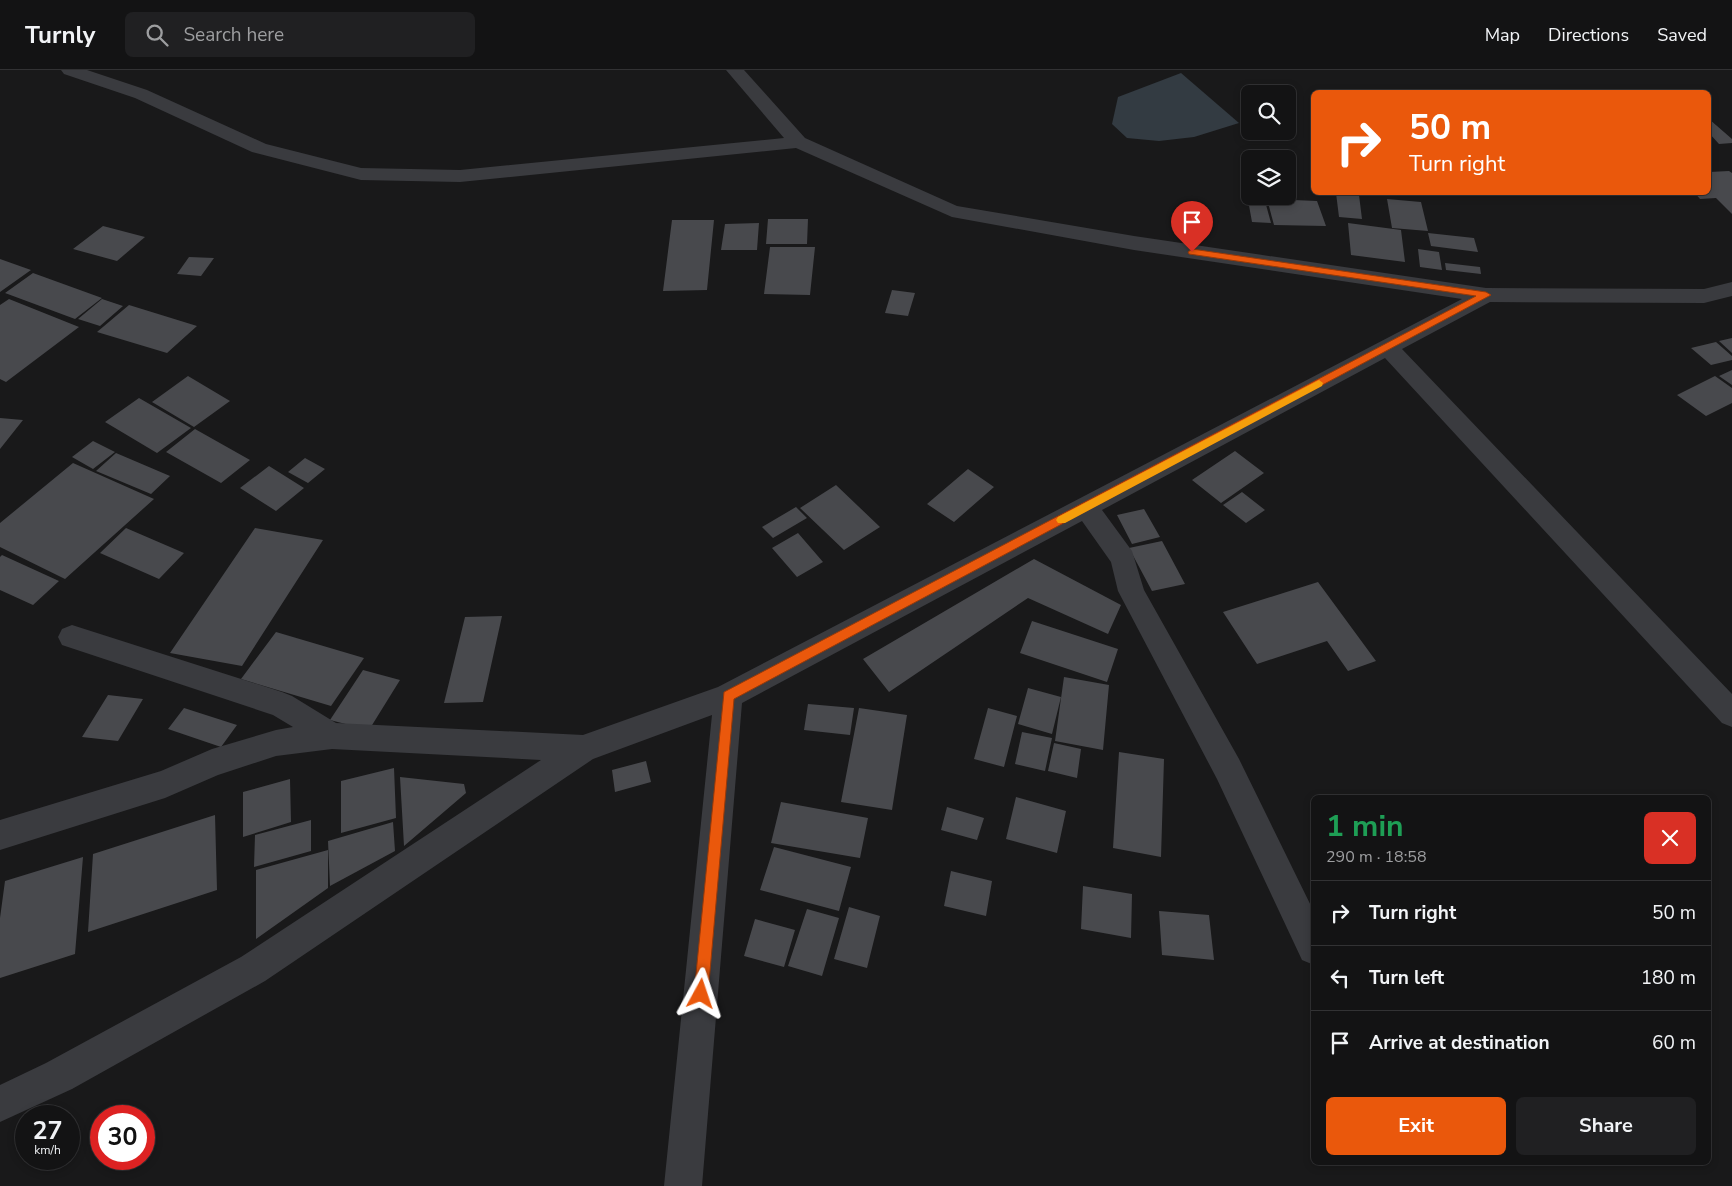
<!DOCTYPE html>
<meta charset="utf-8">
<style>
body{margin:0;font-family:"Nunito Sans",sans-serif;background:#202022;color:#f1f3f6;height:100vh;display:flex;flex-direction:column;font-size:19px;white-space:nowrap}
*{box-sizing:border-box;margin:0}
p{font-size:16px;color:#9d9ea0}
.icon{flex:none;width:28px;height:28px;fill:none;stroke:currentColor;stroke-width:2;stroke-linecap:round;stroke-linejoin:round}
.map{position:relative;flex:1;overflow:hidden}
.sheet{position:absolute;left:1311px;top:725px;width:400px;height:370px;display:flex;flex-direction:column;background:#131314;border-radius:8px;box-shadow:0 2px 8px #0003,0 0 0 1px #323234}
.sheet>*{flex:none}
.banner{position:absolute;left:1311px;top:20px;width:400px;height:105px;border-radius:8px;box-shadow:0 2px 8px #0003,0 0 0 1px #323234;background:#ea580c;color:#fff;overflow:hidden}
.tools{position:absolute;left:1241px;top:15px;display:grid;gap:10px}
.tools a{display:grid;place-items:center;width:55px;height:55px;border-radius:8px;background:#131314;box-shadow:0 2px 8px #0003,0 0 0 1px #323234;font-size:25px}
.speed{position:absolute;left:15px;top:1035px;display:flex;gap:10px;font-size:25px;font-weight:700;text-align:center}
.speed>*{display:grid;place-content:center;width:65px;height:65px;border-radius:50%;background:#131314;box-shadow:0 2px 8px #0003,0 0 0 1px #323234;line-height:1}
.speed small{font-size:12px;font-weight:400}
.speed .limit{border:8px solid #d22;background:#fff;color:#111}
.pin{position:absolute;display:grid;place-items:center;width:42px;height:42px;color:#fff;margin:-51px -21px;border-radius:50% 50% 50% 0;rotate:-45deg;box-shadow:0 0 5px #0007}
.pin .icon{rotate:45deg}
.me{position:absolute;width:55px;margin:-28px;rotate:5deg;stroke-linejoin:round;filter:drop-shadow(0 0 4px #0008)}
.turn{display:flex;align-items:center;gap:18px;height:105px;padding:0 15px;font-size:22px}
.turn .icon{width:65px;height:65px;stroke-width:2.5}
.turn b{display:block;font-size:35px;line-height:42px}
.round{display:grid;place-items:center;flex:none;width:52px;height:52px;border-radius:8px;background:#202022}
.head{display:flex;align-items:center;justify-content:space-between;height:85px;padding:0 15px}
h1{font-size:30px;font-weight:700;line-height:38px;color:#1e9e55}
.cta{display:flex;gap:10px;margin-top:auto;padding:10px 15px}
.cta a{flex:1;height:58px;border-radius:8px;background:#ea580c;color:#fff;font-size:20px;font-weight:700;line-height:58px;text-align:center}
.cta a+a{background:#202022;color:#f1f3f6}
ul{padding:0;list-style:none}
li{display:flex;align-items:center;gap:15px;height:65px;padding:0 15px;border-top:1px solid #323234}
li div{flex:1}
li b{display:block;font-size:19px}
li em{font-style:normal}
header{display:flex;align-items:center;gap:30px;box-sizing:border-box;height:70px;padding:0 25px;background:#131314;border-bottom:1px solid #323234}
header strong{font-size:24px}
nav{display:flex;gap:28px;margin-inline-start:auto;font-size:18px}
.search{width:350px;height:45px;background:#202022;display:flex;align-items:center;gap:12px;box-sizing:border-box;padding:0 18px;border-radius:8px;color:#9d9ea0;font-size:19px}
.map>svg:first-child{display:block}
</style>
<header>
<strong>Turnly</strong>
<div class="search"><svg class="icon" aria-label="search" viewBox="0 0 24 24"><circle cx="10" cy="10" r="6"/><path d="M15 15l6 6"/></svg>Search here</div>
<nav><a>Map</a><a>Directions</a><a>Saved</a></nav>
</header>
<div class="map">
<svg width="1732" height="1116" viewBox="0 0 1732 1116">
<rect width="100%" height="100%" fill="#19191a"/>
<path fill="#333b42" d="M 1181,3 L 1239,53 L 1194,67 L 1159,71 L 1127,68 L 1112,54 L 1118,27 Z"/>
<path fill="#48494d" d="M 1709,49 L 1732,69 L 1732,73 L 1719,74 L 1709,63 Z
M 1729,101 L 1732,103 L 1732,144 L 1716,128 L 1700,129 L 1694,122 L 1709,122 L 1709,102 Z
M 1336,123 L 1359,125 L 1362,149 L 1339,147 Z
M 1267,129 L 1317,131 L 1326,156 L 1274,155 Z
M 1387,129 L 1421,132 L 1428,161 L 1392,158 Z
M 1248,130 L 1265,131 L 1271,153 L 1252,152 Z
M 768,149 L 808,149 L 807,174 L 766,174 Z
M 672,150 L 714,150 L 707,220 L 663,221 Z
M 759,153 L 757,180 L 721,180 L 725,154 Z
M 1348,153 L 1401,160 L 1405,192 L 1351,185 Z
M 103,156 L 145,167 L 117,191 L 73,179 Z
M 1428,163 L 1474,168 L 1478,182 L 1431,176 Z
M 770,177 L 815,177 L 810,225 L 764,224 Z
M 1418,179 L 1439,182 L 1442,200 L 1420,197 Z
M 189,187 L 214,188 L 201,206 L 177,204 Z
M 0,189 L 31,200 L 0,222 Z
M 1445,193 L 1480,197 L 1481,204 L 1446,200 Z
M 33,203 L 102,228 L 75,249 L 5,223 Z
M 892,220 L 915,223 L 908,246 L 885,243 Z
M 9,229 L 79,257 L 6,312 L 0,309 L 0,235 Z
M 102,229 L 123,236 L 100,256 L 78,249 Z
M 129,235 L 197,256 L 167,283 L 97,262 Z
M 1732,268 L 1732,283 L 1719,271 Z
M 1716,272 L 1732,286 L 1732,290 L 1711,295 L 1691,278 Z
M 1732,300 L 1732,315 L 1719,306 Z
M 188,306 L 230,331 L 194,357 L 152,332 Z
M 1715,306 L 1732,318 L 1732,333 L 1706,346 L 1677,325 Z
M 139,328 L 191,358 L 157,383 L 105,352 Z
M 0,348 L 23,350 L 0,379 Z
M 195,359 L 250,390 L 221,413 L 166,382 Z
M 93,371 L 115,382 L 93,399 L 72,387 Z
M 1235,381 L 1264,403 L 1221,433 L 1192,410 Z
M 116,383 L 170,406 L 151,424 L 96,401 Z
M 305,388 L 325,399 L 308,413 L 288,402 Z
M 73,393 L 154,429 L 65,509 L 0,477 L 0,453 Z
M 269,396 L 304,418 L 276,441 L 240,418 Z
M 968,399 L 994,417 L 954,452 L 927,434 Z
M 836,415 L 880,457 L 844,480 L 800,438 Z
M 1242,422 L 1265,440 L 1246,453 L 1223,435 Z
M 796,437 L 807,448 L 773,468 L 762,457 Z
M 1144,439 L 1160,467 L 1132,474 L 1117,445 Z
M 126,458 L 184,483 L 159,509 L 100,483 Z
M 255,458 L 323,470 L 242,596 L 170,583 Z
M 798,463 L 823,492 L 797,507 L 772,478 Z
M 1162,471 L 1185,514 L 1152,521 L 1129,478 Z
M 2,485 L 59,511 L 33,535 L 0,520 L 0,487 Z
M 1034,489 L 1121,535 L 1108,564 L 1028,528 L 889,622 L 863,589 Z
M 1318,512 L 1376,591 L 1348,601 L 1327,571 L 1257,594 L 1223,542 Z
M 502,546 L 483,632 L 444,633 L 465,547 Z
M 1032,551 L 1118,579 L 1107,612 L 1020,583 Z
M 276,562 L 364,588 L 331,636 L 241,609 Z
M 363,600 L 400,610 L 369,660 L 330,650 Z
M 1064,607 L 1109,615 L 1103,680 L 1055,671 Z
M 1028,618 L 1061,627 L 1052,664 L 1018,654 Z
M 108,625 L 143,629 L 118,671 L 82,667 Z
M 808,634 L 854,638 L 850,665 L 804,660 Z
M 184,638 L 237,655 L 221,677 L 168,659 Z
M 859,638 L 907,645 L 892,740 L 841,732 Z
M 988,638 L 1017,646 L 1004,697 L 974,689 Z
M 1022,662 L 1052,668 L 1045,701 L 1015,694 Z
M 1054,673 L 1081,679 L 1077,708 L 1048,701 Z
M 1119,682 L 1164,689 L 1161,787 L 1113,778 Z
M 646,691 L 651,712 L 615,722 L 612,700 Z
M 394,698 L 396,748 L 341,763 L 341,711 Z
M 400,707 L 464,714 L 466,723 L 404,776 Z
M 290,709 L 291,752 L 243,767 L 243,722 Z
M 1016,727 L 1066,741 L 1057,783 L 1006,769 Z
M 781,732 L 868,748 L 860,788 L 771,773 Z
M 947,737 L 984,748 L 977,770 L 941,760 Z
M 215,745 L 217,820 L 88,862 L 93,784 Z
M 311,750 L 311,781 L 254,797 L 255,765 Z
M 393,752 L 395,781 L 330,816 L 328,771 Z
M 774,777 L 851,797 L 839,841 L 760,820 Z
M 328,780 L 328,818 L 256,869 L 256,800 Z
M 83,787 L 75,884 L 0,908 L 0,848 L 5,811 Z
M 951,801 L 992,811 L 986,846 L 944,836 Z
M 1083,816 L 1132,824 L 1131,868 L 1081,859 Z
M 849,837 L 880,846 L 867,898 L 834,889 Z
M 807,839 L 839,848 L 822,906 L 788,896 Z
M 1159,841 L 1209,845 L 1214,890 L 1162,885 Z
M 755,849 L 795,860 L 784,897 L 744,886 Z"/>
<g fill="none" stroke-linecap="round" stroke-linejoin="round">
<path fill="#3a3b3f" fill-rule="evenodd" d="M 61,0 L 87,0 L 147,20 L 266,74 L 361,98 L 460,100 L 784,68 L 726,0 L 744,0 L 805,68 L 957,136 L 1134,166 L 1486,218 L 1704,219 L 1732,212 L 1732,226 L 1704,233 L 1490,232 L 1402,279 L 1732,624 L 1732,657 L 1722,653 L 1385,288 L 1102,440 L 1132,481 L 1144,520 L 1239,689 L 1314,842 L 1314,895 L 1302,890 L 1217,709 L 1118,521 L 1111,492 L 1082,451 L 742,633 L 702,1116 L 664,1116 L 712,645 L 593,689 L 265,911 L 72,1019 L 0,1052 L 0,1015 L 46,993 L 241,887 L 541,690 L 332,679 L 276,686 L 218,705 L 165,728 L 0,780 L 0,750 L 161,701 L 212,679 L 276,660 L 293,657 L 273,645 L 62,575 L 58,567 L 62,559 L 72,555 L 282,622 L 292,626 L 336,653 L 583,665 L 718,617 L 1462,229 L 1134,180 L 952,147 L 796,78 L 460,112 L 361,110 L 252,82 L 135,28 L 64,4 Z"/>
</g>
<path fill="#ea580c" stroke="#983908" d="M 1192,179 L 1486,222 L 1491,225 L 734,629 L 708,924 L 706,929 L 701,931 L 696,929 L 694,924 L 724,622 L 1476,226 L 1189,184 L 1188,182 Z"/>
<path fill="#f59e0b" d="M 1319,310 L 1323,313 L 1322,316 L 1065,453 L 1058,453 L 1056,450 L 1058,447 Z"/>
</svg>
<div class="tools">
<a><svg class="icon" aria-label="search" viewBox="0 0 24 24"><circle cx="10" cy="10" r="6"/><path d="M15 15l6 6"/></svg></a>
<a><svg class="icon" aria-label="layers" viewBox="0 0 24 24"><path d="M12 4l9 5-9 5-9-5zM3 14l9 5 9-5"/></svg></a>
</div>
<div class="speed"><div>27<small>km/h</small></div><div class="limit">30</div></div>
<div class="pin" style="left:1192px;top:182px;background:#d93025"><svg class="icon" aria-label="arrive" viewBox="0 0 24 24"><path d="M6 21V4h12l-3 4 3 4H6"/></svg></div>
<svg class="me" style="left:701px;top:924px" viewBox="-20 -20 40 40"><path d="M0-17L14 15 0 8-14 15z" fill="#ea580c" stroke="#fff" stroke-width="4"/></svg>
<div class="banner">
<div class="turn"><svg class="icon" aria-label="right" viewBox="0 0 24 24"><path d="M7 20v-9h11M14 6l5 5-5 5"/></svg><div><b>50 m</b>Turn right</div></div>
</div>
<section class="sheet">
<div class="head"><div><h1>1 min</h1><p>290 m · 18:58</p></div><a class="round" style="background:#d93025;color:#fff"><svg class="icon" aria-label="close" viewBox="0 0 24 24"><path d="M6 6l12 12M18 6L6 18"/></svg></a></div>
<ul>
<li><svg class="icon" aria-label="right" viewBox="0 0 24 24"><path d="M7 20v-9h11M14 6l5 5-5 5"/></svg><div><b>Turn right</b></div><em>50 m</em></li>
<li><svg class="icon" aria-label="left" viewBox="0 0 24 24"><path d="M17 20v-9H6M10 6l-5 5 5 5"/></svg><div><b>Turn left</b></div><em>180 m</em></li>
<li><svg class="icon" aria-label="arrive" viewBox="0 0 24 24"><path d="M6 21V4h12l-3 4 3 4H6"/></svg><div><b>Arrive at destination</b></div><em>60 m</em></li>
</ul>
<div class="cta"><a>Exit</a><a>Share</a></div>
</section>
</div>
